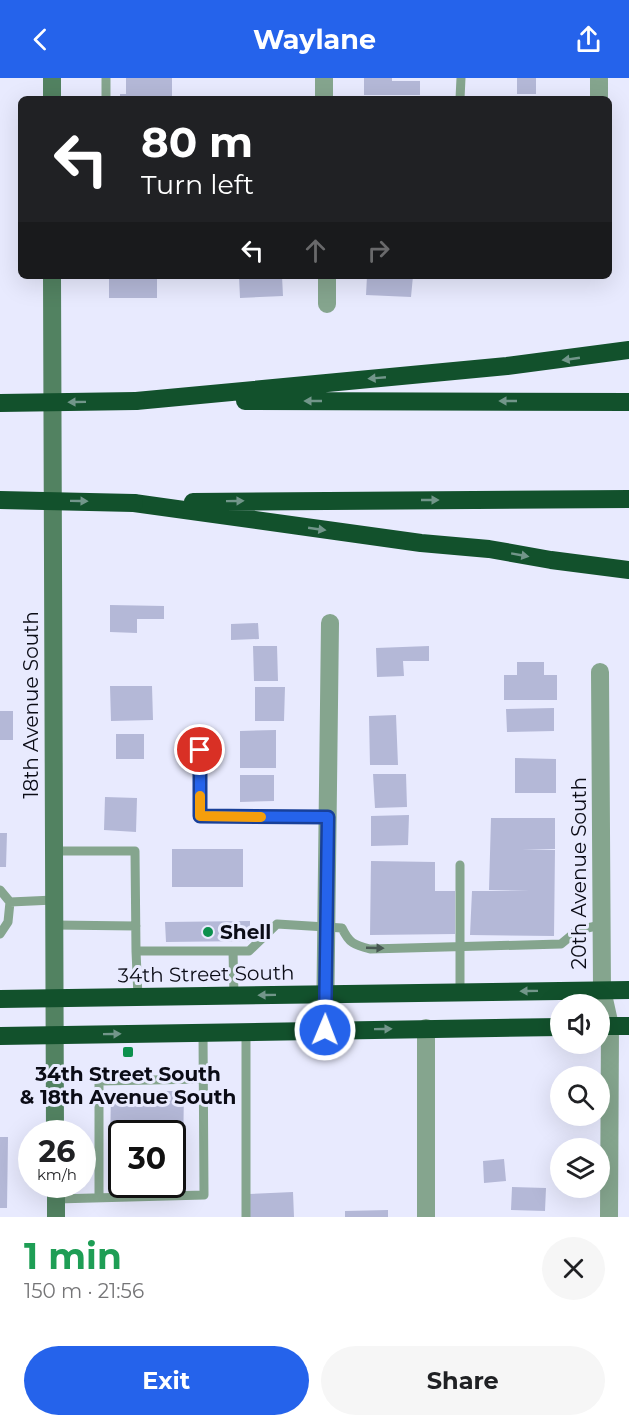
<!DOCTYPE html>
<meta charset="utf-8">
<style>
body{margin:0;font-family:Montserrat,sans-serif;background:#f6f6f6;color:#202124;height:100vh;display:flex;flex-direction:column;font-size:22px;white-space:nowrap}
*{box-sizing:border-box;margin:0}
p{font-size:20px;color:#757577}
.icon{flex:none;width:33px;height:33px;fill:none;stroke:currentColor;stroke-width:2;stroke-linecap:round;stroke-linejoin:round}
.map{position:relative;height:1139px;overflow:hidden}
.details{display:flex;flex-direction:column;background:#fff;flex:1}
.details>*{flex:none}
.guide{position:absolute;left:18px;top:18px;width:594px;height:183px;border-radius:9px;box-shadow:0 6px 24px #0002;background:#202124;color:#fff;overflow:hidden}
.tools{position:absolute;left:550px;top:916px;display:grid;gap:12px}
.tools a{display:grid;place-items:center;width:60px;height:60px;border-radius:50%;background:#fff;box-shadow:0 6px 24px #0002;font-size:30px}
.speed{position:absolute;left:18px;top:1042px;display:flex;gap:12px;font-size:30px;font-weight:700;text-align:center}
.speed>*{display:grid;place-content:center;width:78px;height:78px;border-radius:50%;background:#fff;box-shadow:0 6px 24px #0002;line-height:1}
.speed small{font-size:15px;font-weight:400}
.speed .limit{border:3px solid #111;border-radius:9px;background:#fff;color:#111}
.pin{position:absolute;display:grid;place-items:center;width:51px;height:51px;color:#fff;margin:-26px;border:3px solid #fff;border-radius:50%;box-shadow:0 2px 6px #0007}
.me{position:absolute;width:66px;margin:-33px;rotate:1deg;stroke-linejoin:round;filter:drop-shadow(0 0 4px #0008)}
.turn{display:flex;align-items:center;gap:21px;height:126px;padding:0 24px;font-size:27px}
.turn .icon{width:78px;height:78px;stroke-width:2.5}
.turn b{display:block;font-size:42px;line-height:51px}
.lanes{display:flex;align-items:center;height:57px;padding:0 24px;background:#0003;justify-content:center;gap:30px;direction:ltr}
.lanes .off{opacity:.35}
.round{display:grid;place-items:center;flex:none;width:63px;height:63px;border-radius:32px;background:#f6f6f6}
.head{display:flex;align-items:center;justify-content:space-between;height:102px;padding:0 24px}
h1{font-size:36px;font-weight:700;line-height:45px;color:#1e9e55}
.primary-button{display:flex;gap:12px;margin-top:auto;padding:12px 24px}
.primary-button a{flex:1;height:69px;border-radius:36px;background:#2563eb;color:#fff;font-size:24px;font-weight:700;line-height:69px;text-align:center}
.primary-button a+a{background:#f6f6f6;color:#202124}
header{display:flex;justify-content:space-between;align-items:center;height:78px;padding:0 24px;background:#2563eb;color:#fff;font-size:27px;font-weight:700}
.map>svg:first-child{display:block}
</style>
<header><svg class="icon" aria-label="back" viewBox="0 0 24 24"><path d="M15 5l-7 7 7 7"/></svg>Waylane<svg class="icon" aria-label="share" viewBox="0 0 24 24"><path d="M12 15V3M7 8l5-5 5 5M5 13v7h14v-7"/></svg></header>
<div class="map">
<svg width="629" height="1139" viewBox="0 0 629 1139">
<rect width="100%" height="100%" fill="#e8eafe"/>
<path fill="#b4b8d7" d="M 126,0 L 172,0 L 172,21 L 120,21 L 120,16 L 126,16 Z
M 364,0 L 392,0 L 392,3 L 420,3 L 420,17 L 364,17 Z
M 517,0 L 536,0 L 536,16 L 517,16 Z
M 109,198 L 157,198 L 157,220 L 109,220 Z
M 239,198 L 282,198 L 283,218 L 240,220 Z
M 367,198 L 413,198 L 411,219 L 366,217 Z
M 110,527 L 164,528 L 164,541 L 137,541 L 137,555 L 110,554 Z
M 258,545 L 259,561 L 231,562 L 231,546 Z
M 253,568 L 277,568 L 278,603 L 254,603 Z
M 429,568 L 429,583 L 403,583 L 404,598 L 377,599 L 376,570 Z
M 517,584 L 544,584 L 544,597 L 557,597 L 557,622 L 504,622 L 504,597 L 517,597 Z
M 110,608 L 152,608 L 153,642 L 111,643 Z
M 255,609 L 285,609 L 284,643 L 255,643 Z
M 554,630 L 554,653 L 507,654 L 506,631 Z
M 0,633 L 13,633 L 13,662 L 0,662 Z
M 396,637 L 398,687 L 370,687 L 369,638 Z
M 276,652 L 276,690 L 240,690 L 240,653 Z
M 116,656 L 144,656 L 144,681 L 116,681 Z
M 515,680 L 556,681 L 556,715 L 515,715 Z
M 373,696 L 406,696 L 407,729 L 375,730 Z
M 240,697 L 274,697 L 274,723 L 240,724 Z
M 105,719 L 137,720 L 136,754 L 104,752 Z
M 409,737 L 408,767 L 371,768 L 371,738 Z
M 491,740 L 555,740 L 555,771 L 522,771 L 555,772 L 554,858 L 470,857 L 472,813 L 530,813 L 489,812 Z
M 0,755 L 7,755 L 6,789 L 0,789 Z
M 172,771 L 243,771 L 243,809 L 172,809 Z
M 371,783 L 435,784 L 435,813 L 455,813 L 455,856 L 370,857 Z
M 250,843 L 250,863 L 166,864 L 165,844 Z
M 111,1013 L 184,1013 L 183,1073 L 172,1073 L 172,1056 L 122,1056 L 122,1072 L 110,1072 Z
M 0,1059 L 8,1059 L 7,1130 L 0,1130 Z
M 504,1081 L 506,1103 L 484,1105 L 483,1083 Z
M 512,1109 L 546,1110 L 545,1133 L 511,1132 Z
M 293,1114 L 294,1139 L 250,1139 L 249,1116 Z
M 388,1132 L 388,1139 L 345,1139 L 345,1133 Z"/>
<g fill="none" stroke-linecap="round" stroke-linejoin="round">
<path stroke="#85a58e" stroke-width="9" d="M 106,21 L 106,0
M 460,21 L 461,0
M 215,672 L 200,672 L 200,738 L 328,739
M 54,773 L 135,773 L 136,873 L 249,873 L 277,846 L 342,850 C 349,865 354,867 370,871 L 561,866 L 578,852 L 601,847
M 460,787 L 460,914
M 0,812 L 10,824
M 54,847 L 136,848
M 0,856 L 8,844 L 10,824 L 54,822
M 136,873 L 138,919
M 233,873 L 234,918
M 246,953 L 246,1139
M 99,1120 L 99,1003 L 203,1001
M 56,1121 L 204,1117 L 203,954"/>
<path stroke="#85a58e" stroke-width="18" d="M 324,0 L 324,21
M 599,0 L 599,21
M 327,198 L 327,226
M 600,594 L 602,912 L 610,948 L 609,1139
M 426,950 L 426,1139
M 325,952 L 330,545"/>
<path stroke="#528261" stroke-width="18" d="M 52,0 L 52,21
M 52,198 L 55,1056
M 56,1107 L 56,1139"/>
<path stroke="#12512c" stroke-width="18" d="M 136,323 L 507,288 L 629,272
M 245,323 L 629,324
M 193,424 L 629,421
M 134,425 L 421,465 L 489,471 L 551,482 L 629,492
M 0,921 L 629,912
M 600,948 L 629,948
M 0,958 L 561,949"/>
<path stroke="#12512c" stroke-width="18" d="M 0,325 L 136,323
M 0,422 L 134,425"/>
</g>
<defs><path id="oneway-solid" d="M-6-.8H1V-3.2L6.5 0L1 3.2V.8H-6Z" transform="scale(1.5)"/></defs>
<g fill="#72968a">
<use href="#oneway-solid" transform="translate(571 281) rotate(172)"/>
<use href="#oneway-solid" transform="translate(377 300) rotate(175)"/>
<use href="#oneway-solid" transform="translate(313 323) rotate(-180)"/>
<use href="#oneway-solid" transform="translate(508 323) rotate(-180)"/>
<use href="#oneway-solid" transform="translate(77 324) rotate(179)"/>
<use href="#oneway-solid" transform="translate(430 422)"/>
<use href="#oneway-solid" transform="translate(79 423) rotate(1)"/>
<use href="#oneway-solid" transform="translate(235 423) rotate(-1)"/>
<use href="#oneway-solid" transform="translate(317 451) rotate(8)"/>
<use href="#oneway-solid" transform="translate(520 477) rotate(10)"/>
<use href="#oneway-solid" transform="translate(529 913) rotate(179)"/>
<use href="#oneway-solid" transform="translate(267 917) rotate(179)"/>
<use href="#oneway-solid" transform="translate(383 951) rotate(-1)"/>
<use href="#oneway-solid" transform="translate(112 956) rotate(-1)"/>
</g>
<use fill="#485852" href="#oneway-solid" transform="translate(375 870) rotate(2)"/>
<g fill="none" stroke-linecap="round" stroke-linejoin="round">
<g stroke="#184099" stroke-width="15">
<path id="route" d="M 200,672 L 200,738 L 328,739 L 325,952"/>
</g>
<use href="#route" stroke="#2563eb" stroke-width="10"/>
<path stroke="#f59e0b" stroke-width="10" d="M 200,718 L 200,738 L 261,739"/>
</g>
<g fill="#0c904d" stroke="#e8eafe" stroke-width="2">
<circle cx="208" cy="854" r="6"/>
<rect x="122" y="968" width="12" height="12" rx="3"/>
</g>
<g text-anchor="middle" stroke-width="6" stroke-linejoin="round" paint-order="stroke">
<g font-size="20" fill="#0b0c16" stroke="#e8eafe">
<text transform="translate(31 627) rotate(-90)" y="7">18th Avenue South</text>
<text transform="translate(579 795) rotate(-90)" y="7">20th Avenue South</text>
<text transform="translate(206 896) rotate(-1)" y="7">34th Street South</text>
</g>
<g font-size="20" font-weight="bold" fill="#0b0c16" stroke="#e8eafe" text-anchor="start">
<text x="220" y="861">Shell</text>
<text x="128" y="1003" text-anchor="middle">34th Street South<tspan x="128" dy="23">&amp; 18th Avenue South</tspan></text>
</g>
</g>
</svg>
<div class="tools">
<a><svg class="icon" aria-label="sound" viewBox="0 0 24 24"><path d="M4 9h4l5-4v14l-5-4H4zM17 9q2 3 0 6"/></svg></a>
<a><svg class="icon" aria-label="search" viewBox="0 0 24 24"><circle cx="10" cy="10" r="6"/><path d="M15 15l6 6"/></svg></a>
<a><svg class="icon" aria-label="layers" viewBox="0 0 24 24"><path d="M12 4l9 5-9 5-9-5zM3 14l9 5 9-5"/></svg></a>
</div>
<div class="speed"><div>26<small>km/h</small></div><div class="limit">30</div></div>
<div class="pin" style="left:200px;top:672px;background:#d93025"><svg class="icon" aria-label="arrive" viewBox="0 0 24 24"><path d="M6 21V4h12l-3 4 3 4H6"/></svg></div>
<svg class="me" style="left:325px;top:952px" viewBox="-20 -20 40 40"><circle r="17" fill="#2563eb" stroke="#fff" stroke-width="3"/><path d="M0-11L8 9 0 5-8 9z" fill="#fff"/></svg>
<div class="guide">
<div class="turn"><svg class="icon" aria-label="left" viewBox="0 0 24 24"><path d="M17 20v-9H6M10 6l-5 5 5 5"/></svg><div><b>80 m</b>Turn left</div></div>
<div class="lanes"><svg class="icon" aria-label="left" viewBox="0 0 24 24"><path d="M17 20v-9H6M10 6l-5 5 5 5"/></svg><svg class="icon off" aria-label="ahead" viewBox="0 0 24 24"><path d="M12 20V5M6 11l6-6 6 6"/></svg><svg class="icon off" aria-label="right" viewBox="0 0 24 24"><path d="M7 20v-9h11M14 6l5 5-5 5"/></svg></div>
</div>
</div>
<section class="details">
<div class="head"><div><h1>1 min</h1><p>150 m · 21:56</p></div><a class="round"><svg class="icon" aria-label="close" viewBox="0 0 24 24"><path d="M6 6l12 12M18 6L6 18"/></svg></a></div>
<div class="primary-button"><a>Exit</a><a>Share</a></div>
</section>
